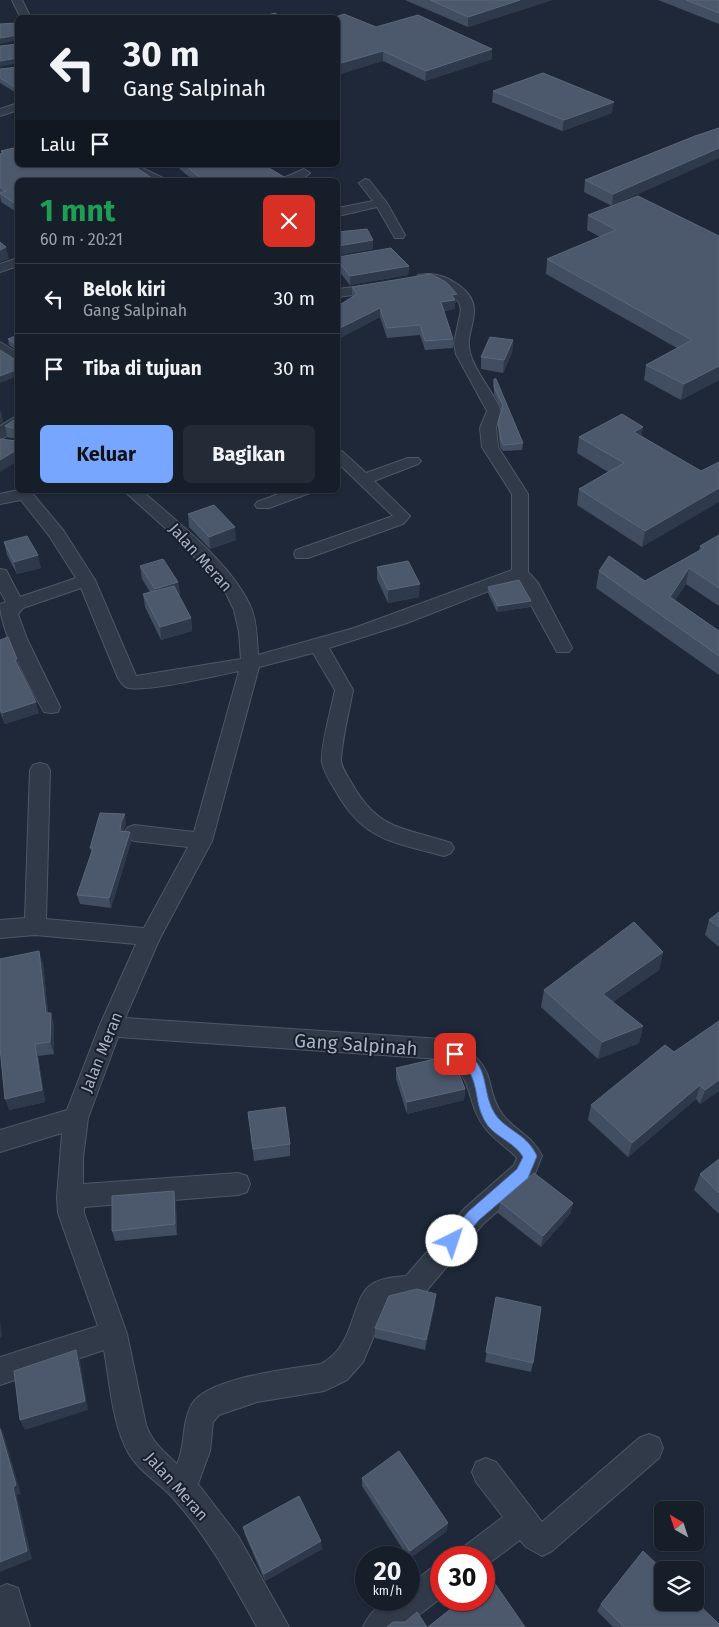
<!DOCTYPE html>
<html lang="id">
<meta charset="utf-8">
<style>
body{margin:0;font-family:"Fira Sans",sans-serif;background:#232b36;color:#f1f3f6;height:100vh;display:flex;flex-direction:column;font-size:19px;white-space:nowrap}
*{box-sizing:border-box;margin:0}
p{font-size:16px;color:#9ea2a8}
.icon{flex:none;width:28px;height:28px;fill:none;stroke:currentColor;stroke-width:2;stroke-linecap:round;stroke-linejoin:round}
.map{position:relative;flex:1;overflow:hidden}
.sheet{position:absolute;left:15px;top:178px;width:325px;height:315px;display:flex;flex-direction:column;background:#161e2a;border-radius:8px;box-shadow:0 1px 4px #0004,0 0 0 1px #353c47}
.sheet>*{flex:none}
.guide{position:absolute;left:15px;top:15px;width:325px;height:152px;border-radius:8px;box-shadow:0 1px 4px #0004,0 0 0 1px #353c47;background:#161e2a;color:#f1f3f6;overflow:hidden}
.needle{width:32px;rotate:321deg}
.buttons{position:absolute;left:654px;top:1501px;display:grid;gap:10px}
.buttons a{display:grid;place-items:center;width:50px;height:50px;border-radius:8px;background:#161e2a;box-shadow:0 1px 4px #0004,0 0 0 1px #353c47;font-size:25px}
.speed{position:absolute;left:355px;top:1546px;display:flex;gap:10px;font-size:25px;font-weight:700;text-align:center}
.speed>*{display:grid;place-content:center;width:65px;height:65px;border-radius:50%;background:#161e2a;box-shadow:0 1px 4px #0004,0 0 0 1px #353c47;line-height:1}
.speed small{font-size:12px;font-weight:400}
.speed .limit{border:8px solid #d22;background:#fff;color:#111}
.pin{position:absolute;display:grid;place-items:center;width:42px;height:42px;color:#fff;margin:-21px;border-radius:10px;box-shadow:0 2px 8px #0006}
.me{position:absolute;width:55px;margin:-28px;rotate:41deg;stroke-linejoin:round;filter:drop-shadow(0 0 4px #0008)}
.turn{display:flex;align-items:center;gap:18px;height:105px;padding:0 25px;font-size:22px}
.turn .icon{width:65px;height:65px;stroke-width:2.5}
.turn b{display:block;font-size:35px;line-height:42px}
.then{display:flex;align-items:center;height:48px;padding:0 25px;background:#0003;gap:10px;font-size:19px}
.round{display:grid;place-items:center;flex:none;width:52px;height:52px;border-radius:8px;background:#232b36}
.headline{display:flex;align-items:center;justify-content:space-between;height:85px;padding:0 25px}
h1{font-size:30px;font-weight:700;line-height:38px;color:#1e9e55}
.button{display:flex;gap:10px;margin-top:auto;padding:10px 25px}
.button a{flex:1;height:58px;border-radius:8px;background:#76a6ff;color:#111;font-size:20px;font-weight:700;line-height:58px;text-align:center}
.button a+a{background:#232b36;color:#f1f3f6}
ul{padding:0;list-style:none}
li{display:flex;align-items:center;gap:15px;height:70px;padding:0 25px;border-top:1px solid #353c47}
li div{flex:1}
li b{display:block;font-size:19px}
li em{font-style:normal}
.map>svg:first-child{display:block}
</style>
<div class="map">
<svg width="719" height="1627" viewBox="0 0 719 1627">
<rect width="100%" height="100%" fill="#1e2838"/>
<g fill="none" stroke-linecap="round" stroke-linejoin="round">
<g stroke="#4f5767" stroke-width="2">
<path id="minor" d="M 12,0 L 22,0 L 31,18 L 21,18 Z
M 18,103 L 18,110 L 0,116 L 0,109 Z
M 120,165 L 136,165 L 167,180 L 151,180 Z
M 304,169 L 310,173 C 302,181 290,180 279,180 Z
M 365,179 L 369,180 L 387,203 L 405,235 L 403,238 L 395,238 L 377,207 L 338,216 L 338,208 L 373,201 L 359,183 Z
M 18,258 L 18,266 L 0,272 L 0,264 Z
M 427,274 C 445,273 475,290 474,311 C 474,326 466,337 470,353 C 476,374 493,391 501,411 L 496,428 L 498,447 L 528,494 L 528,572 L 538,583 L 572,648 L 569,652 L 557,652 L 517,580 L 407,623 L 329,648 L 353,690 C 349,712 343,735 341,758 C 340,766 347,775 351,782 C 378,831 403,827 451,843 L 454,848 L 451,853 L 444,856 C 394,842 364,841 337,793 C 331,783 324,773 322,762 C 320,748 332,706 335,690 L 313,653 L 259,667 L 212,841 L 160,938 L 125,1018 L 441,1039 C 465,1048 484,1056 490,1083 C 493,1095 495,1105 503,1115 C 515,1131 533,1136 542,1156 L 532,1181 L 483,1224 L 422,1296 L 387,1305 L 363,1362 L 347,1380 L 324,1391 L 257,1402 L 219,1415 L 213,1422 L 210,1451 L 198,1484 L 238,1536 L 289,1627 L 257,1627 C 232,1582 207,1535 172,1497 C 158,1482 139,1471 129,1454 C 112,1424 110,1383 104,1350 L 0,1385 L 0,1357 L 98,1326 L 58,1213 L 57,1197 L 62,1133 L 0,1152 L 0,1130 L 67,1110 L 99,1027 L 136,944 L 35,935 L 0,938 L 0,920 L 25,918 L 30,770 L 33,765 L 40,763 L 47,765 L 50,770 L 46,919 L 144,928 L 188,847 L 134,841 L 127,838 L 124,833 L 127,828 L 134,825 L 194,832 L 239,671 C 219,675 141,694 126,687 C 122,685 120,681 118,678 L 81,588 L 23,608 L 18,614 L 27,639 L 60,707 L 58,712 L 51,713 L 44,712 C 30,688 0,630 0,604 L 6,602 L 0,591 L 0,569 L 6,570 L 20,597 L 76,578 L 50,537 L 21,500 L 0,504 L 0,494 L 18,490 L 32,493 L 63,530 L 95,580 L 136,676 L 241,659 L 239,632 L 234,610 L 225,591 L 183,544 L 123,490 L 141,490 C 176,521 234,565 252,610 C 257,624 257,640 258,655 L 354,628 L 512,570 L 512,494 L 482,447 L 480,428 L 487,411 L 456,354 L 454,343 L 461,310 L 459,302 L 440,285 L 432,282 L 418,281 L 416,278 L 418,275 ZM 118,1037 L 440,1059 C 476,1073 464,1101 485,1128 C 494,1140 507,1147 517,1158 L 514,1165 L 465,1208 L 406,1276 C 394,1277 382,1278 372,1284 C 350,1298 357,1345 321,1364 C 291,1369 208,1377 192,1404 C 181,1423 186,1445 177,1464 C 164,1452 152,1442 146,1425 L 127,1334 L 84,1213 L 84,1207 L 238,1195 L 247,1192 L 250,1184 L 247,1176 L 238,1173 L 83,1184 L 83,1157 L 88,1118 Z
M 378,284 L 385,288 L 383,291 L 338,297 L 338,289 Z
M 0,342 L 18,353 L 18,365 L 0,353 Z
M 18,415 L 18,427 L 5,437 L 0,439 L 0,426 Z
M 338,450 L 343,452 L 366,473 L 408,458 L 418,458 L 421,461 L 418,464 L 374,481 L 410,516 L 403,524 L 308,558 L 296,558 L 294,554 L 296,550 L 393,516 L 338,463 Z
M 289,490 L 312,490 L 310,493 L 269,508 L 257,508 L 255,505 L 257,502 Z
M 649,1434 L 659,1438 L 663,1448 L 659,1458 L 552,1551 L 542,1556 L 526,1547 L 520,1540 L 484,1567 L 484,1558 L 457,1558 L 462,1548 L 503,1517 L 476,1482 L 472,1472 L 476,1462 L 486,1458 L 496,1462 L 542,1522 L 639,1438 Z
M 441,1565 L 441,1598 L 403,1627 L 363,1627 C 372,1606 387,1600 409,1600 L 409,1586 L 430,1569 Z
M 7,1584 L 18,1588 L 30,1627 L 0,1627 L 0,1587 Z"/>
</g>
<use href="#minor" fill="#313a48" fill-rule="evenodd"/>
</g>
<path fill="#414e61" d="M 405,0 L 552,0 L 468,27 Z
M 658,0 L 719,0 L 719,24 Z
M 376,27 L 492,49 L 492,59 L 425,81 L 383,61 Z
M 18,67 L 18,94 L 0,83 L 0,69 Z
M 493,91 L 612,113 L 562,131 L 492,102 Z
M 719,128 L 612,206 L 584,192 L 585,180 Z
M 18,147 L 18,213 L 1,202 L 0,195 L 0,154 L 2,154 L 1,151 Z
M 175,165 L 264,165 L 289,180 L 193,180 Z
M 588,215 L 719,236 L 719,380 L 681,400 L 644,380 L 646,365 L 677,348 L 546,274 L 547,259 L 600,237 L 587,230 Z
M 338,232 L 373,249 L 338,255 L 338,257 L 409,266 L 408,275 L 350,285 L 338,270 Z
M 352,287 L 456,303 L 455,303 L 455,309 L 444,311 L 453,339 L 453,348 L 425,350 L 420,335 L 387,338 L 380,317 L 338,339 L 338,306 L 352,297 Z
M 18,335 L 18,351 L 9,345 L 8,339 Z
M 513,340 L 512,353 L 503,373 L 481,369 L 481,357 Z
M 494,379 L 523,443 L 522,450 L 503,451 L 500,447 L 498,428 L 498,422 L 502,410 L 494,394 Z
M 18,419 L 18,461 L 17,439 L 7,437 L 5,426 Z
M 641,436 L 701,471 L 642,547 L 577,505 L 579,489 L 608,472 L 577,453 L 579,437 Z
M 172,490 L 187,490 L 179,494 Z
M 188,514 L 236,540 L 210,549 L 189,527 Z
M 719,535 L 719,606 L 686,584 L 675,600 L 719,631 L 719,675 L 596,588 L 599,571 L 645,581 L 699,551 L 700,546 Z
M 4,542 L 41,568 L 17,574 L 7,555 Z
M 140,566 L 178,582 L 180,595 L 178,595 L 191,618 L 192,631 L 161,640 L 145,607 L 143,594 L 150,592 L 142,579 Z
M 377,567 L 419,597 L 388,603 L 377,579 Z
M 488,587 L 531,601 L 530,607 L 497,612 L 488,593 Z
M 0,640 L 20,669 L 39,713 L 5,724 L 0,712 Z
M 126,824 L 123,831 L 130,832 L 131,842 L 111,908 L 80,904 L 77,895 L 92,853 L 90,848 Z
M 719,912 L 719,947 L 705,935 L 709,920 Z
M 663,952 L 659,970 L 612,1002 L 643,1026 L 639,1043 L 598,1059 L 541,1007 L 544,990 Z
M 43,963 L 48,1013 L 54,1025 L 54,1054 L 38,1056 L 45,1102 L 9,1110 Z
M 665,1045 L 719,1091 L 700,1104 L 696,1099 L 628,1157 L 588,1120 L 591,1105 Z
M 396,1068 L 465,1089 L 464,1100 L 407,1114 L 396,1079 Z
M 248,1112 L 290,1144 L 290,1156 L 254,1161 Z
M 719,1159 L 719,1214 L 694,1190 L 700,1174 Z
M 174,1191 L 176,1202 L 177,1235 L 115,1241 L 112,1231 Z
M 500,1202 L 573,1203 L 570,1214 L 541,1247 L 498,1213 Z
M 496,1297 L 533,1363 L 531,1372 L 485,1362 Z
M 435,1304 L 425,1350 L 375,1338 L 375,1328 Z
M 362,1478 L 447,1531 L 409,1559 L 362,1486 Z
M 243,1527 L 322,1549 L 265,1581 L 245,1535 Z
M 601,1604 L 719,1627 L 613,1627 L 597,1611 Z"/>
<path fill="#2e3a4c" d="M 520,0 L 552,0 L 468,27 L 468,17 Z
M 17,35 L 18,40 L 0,44 L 0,38 Z
M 492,49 L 492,59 L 425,81 L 426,71 Z
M 383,51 L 383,61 L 338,75 L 338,64 Z
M 17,58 L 18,63 L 0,67 L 0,61 Z
M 614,102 L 612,113 L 562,131 L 564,120 Z
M 719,148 L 719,158 L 612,206 L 613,194 Z
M 373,240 L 373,249 L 338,255 L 338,257 L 338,246 Z
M 6,247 L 9,259 L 0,262 L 0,250 Z
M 409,266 L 408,275 L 350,285 L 350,276 Z
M 457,294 L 456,303 L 455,303 L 455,309 L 440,311 L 441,302 L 452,295 Z
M 380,308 L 380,317 L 338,339 L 338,329 Z
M 513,340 L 512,353 L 503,373 L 504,360 Z
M 719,366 L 719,380 L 681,400 L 684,384 Z
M 18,369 L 18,376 L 0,383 L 0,376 Z
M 1,411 L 3,422 L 0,424 L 0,412 Z
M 643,427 L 640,443 L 634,432 Z
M 18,449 L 18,461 L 0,472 L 0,460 Z
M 719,488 L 719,502 L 642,547 L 645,531 Z
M 178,490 L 187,490 L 179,494 Z
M 235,527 L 236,540 L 210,549 L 209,537 Z
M 38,555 L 41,568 L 17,574 L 14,562 Z
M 689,568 L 686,584 L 666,613 L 670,597 Z
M 178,582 L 180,595 L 157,602 L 155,589 Z
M 420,584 L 419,597 L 388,603 L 388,590 Z
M 531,601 L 530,607 L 497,612 L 498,606 Z
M 191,618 L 192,631 L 161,640 L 160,627 Z
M 17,659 L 20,671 L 15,660 Z
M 36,702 L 39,713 L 5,724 L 2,713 Z
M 125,814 L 126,824 L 122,832 L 120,831 L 121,822 Z
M 130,832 L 131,842 L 111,908 L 109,898 Z
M 39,951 L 43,963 L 49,1025 L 46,1013 Z
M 663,952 L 659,970 L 599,1012 L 603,994 Z
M 51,1013 L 54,1025 L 54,1054 L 50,1042 Z
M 643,1026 L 639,1043 L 598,1059 L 602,1042 Z
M 35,1044 L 38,1056 L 45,1102 L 9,1110 L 5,1099 Z
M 719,1080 L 719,1091 L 700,1104 L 705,1090 Z
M 700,1085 L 696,1099 L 628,1157 L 632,1143 Z
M 465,1089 L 464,1100 L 407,1114 L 407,1102 Z
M 174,1191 L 176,1202 L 177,1235 L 175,1224 Z
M 573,1203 L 570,1214 L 541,1247 L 543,1236 Z
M 436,1294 L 435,1304 L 425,1350 L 426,1340 Z
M 0,1322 L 2,1337 L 0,1338 Z
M 76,1350 L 80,1360 L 88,1410 L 25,1430 L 20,1420 Z
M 0,1426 L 3,1432 L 21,1494 L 17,1495 L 32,1559 L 0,1572 Z
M 448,1523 L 447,1531 L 409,1559 L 410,1551 Z
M 321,1541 L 322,1549 L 265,1581 L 264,1574 Z"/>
<path fill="#4c596c" stroke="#5b677a" d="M 430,0 L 520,0 L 468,17 Z
M 686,0 L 719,0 L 719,13 Z
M 275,13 L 282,18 L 257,18 Z
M 344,14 L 376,27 L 418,15 L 492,49 L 426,71 L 383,51 L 338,64 L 338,18 L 333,18 Z
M 17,23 L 18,25 L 18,38 L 17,35 L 0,38 L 0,24 Z
M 18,44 L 18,61 L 17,58 L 0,61 L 0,46 Z
M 18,67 L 18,89 L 0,78 L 0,69 Z
M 543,73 L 614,102 L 564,120 L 493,91 Z
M 719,128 L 719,148 L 613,194 L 585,180 L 695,136 Z
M 18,147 L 18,165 L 132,165 L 155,180 L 18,180 L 18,206 L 0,193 L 6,191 L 0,187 L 0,154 L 3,153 L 1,151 Z
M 185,165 L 264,165 L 289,180 L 203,180 Z
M 638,196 L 719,236 L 719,366 L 684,384 L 646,365 L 692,340 L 547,259 L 616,230 L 588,215 Z
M 367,229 L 373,240 L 338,246 L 338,247 L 338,232 Z
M 0,242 L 6,247 L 0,250 Z
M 391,248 L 409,266 L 350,276 L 338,261 L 338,257 Z
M 431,274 L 446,282 L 457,294 L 452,295 L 455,300 L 441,302 L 453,339 L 425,341 L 420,325 L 387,328 L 380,308 L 338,329 L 338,306 L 357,294 L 352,287 Z
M 18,335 L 18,346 L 8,339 Z
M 490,337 L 513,340 L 504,360 L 481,357 Z
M 0,350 L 17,361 L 18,357 L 18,369 L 0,376 Z
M 494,379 L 496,379 L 523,443 L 504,445 L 501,441 L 498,422 L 503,405 L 494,387 Z
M 622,414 L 643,427 L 634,432 L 701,471 L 719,462 L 719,488 L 645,531 L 579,489 L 624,463 L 579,437 Z
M 17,418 L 18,419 L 18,449 L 0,460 L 0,439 L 17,441 L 17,429 L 5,426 Z
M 214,505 L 235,527 L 209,537 L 188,514 Z
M 719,535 L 719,588 L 689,568 L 670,597 L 719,631 L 719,656 L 599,571 L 609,556 L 645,581 L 704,548 L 700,546 Z
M 27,536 L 38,555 L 14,562 L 4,542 Z
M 163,559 L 178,582 L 155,589 L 140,566 Z
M 408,561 L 420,584 L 388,590 L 377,567 Z
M 519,580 L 531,601 L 498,606 L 488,587 Z
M 174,586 L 191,618 L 160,627 L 143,594 Z
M 8,637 L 17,659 L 15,660 L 36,702 L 2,713 L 0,708 L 0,640 Z
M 100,813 L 125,814 L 121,822 L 120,831 L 130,832 L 109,898 L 77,895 L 93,848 L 90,848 Z
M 719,912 L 719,927 L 709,920 Z
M 634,922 L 663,952 L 603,994 L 643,1026 L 602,1042 L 544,990 Z
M 39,951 L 46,1013 L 51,1013 L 50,1042 L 35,1044 L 42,1090 L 5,1099 L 0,1048 L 0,959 Z
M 719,1021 L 719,1080 L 705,1090 L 700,1085 L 632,1143 L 591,1105 L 665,1045 L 674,1052 Z
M 452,1055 L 465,1089 L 407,1102 L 396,1068 Z
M 285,1107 L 290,1144 L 253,1149 L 248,1112 Z
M 719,1159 L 719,1193 L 700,1174 Z
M 534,1173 L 573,1203 L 543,1236 L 500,1202 Z
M 174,1191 L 175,1224 L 112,1231 L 112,1196 Z
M 417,1289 L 436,1294 L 426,1340 L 375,1328 L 389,1296 Z
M 496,1297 L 541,1307 L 533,1363 L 486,1352 Z
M 76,1350 L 85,1401 L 20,1420 L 14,1371 Z
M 0,1429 L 16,1485 L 13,1487 L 27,1551 L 0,1562 Z
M 399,1451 L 448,1523 L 410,1551 L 362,1478 Z
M 299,1496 L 321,1541 L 264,1574 L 243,1527 Z
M 643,1551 L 663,1570 L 662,1602 L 695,1602 L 695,1601 L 719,1624 L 719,1627 L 624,1627 L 601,1604 Z
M 491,1578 L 525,1627 L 428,1627 L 462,1600 L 484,1600 L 484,1583 Z
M 417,1612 L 427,1627 L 387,1627 L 393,1622 L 405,1622 Z"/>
<path fill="#76a6ff" stroke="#4d6ca6" d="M 455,1048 C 495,1062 478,1093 498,1118 C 512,1133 527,1135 537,1156 L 528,1178 L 479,1220 L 457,1246 L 452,1248 L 447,1246 L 445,1241 L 447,1236 L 469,1211 L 517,1169 L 523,1157 C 515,1143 498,1138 488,1126 C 475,1108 479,1092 471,1075 C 466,1064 453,1063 449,1054 L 451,1050 Z"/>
<g text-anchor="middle" stroke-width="4" stroke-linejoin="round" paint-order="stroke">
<g font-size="16" fill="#abb4c6" stroke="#171f2c">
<text transform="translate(201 557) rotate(48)" y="6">Jalan Meran</text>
<text transform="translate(101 1052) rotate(-68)" y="6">Jalan Meran</text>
<text transform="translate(177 1486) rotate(48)" y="6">Jalan Meran</text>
</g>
<g font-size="19" fill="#abb4c6" stroke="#171f2c">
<text transform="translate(356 1044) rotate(4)" y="7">Gang Salpinah</text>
</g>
</g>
</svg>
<div class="buttons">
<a><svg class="needle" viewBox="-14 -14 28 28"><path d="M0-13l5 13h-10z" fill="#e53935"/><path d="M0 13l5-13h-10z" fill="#9ea2a8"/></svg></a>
<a><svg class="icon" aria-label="layers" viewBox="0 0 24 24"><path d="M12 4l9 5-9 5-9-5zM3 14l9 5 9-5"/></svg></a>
</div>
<div class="speed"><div>20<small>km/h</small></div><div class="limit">30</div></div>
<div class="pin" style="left:455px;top:1054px;background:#d93025"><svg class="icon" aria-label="arrive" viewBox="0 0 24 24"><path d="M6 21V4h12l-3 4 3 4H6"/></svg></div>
<svg class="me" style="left:452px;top:1241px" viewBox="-20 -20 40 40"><circle r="19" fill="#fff"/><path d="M0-13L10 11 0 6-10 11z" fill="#76a6ff"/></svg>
<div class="guide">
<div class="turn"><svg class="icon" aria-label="left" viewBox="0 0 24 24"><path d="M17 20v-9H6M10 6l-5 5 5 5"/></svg><div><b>30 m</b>Gang Salpinah</div></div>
<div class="then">Lalu<svg class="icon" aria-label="arrive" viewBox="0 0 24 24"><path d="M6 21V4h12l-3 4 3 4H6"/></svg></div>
</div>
<section class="sheet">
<div class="headline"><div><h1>1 mnt</h1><p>60 m · 20:21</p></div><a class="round" style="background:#d93025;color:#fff"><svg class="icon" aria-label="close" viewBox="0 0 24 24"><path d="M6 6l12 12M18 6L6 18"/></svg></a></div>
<ul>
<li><svg class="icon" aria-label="left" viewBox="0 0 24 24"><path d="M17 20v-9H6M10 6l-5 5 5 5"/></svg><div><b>Belok kiri</b><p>Gang Salpinah</p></div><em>30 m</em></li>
<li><svg class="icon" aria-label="arrive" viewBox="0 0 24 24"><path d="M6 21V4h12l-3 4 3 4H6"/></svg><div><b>Tiba di tujuan</b></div><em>30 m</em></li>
</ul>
<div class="button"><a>Keluar</a><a>Bagikan</a></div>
</section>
</div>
